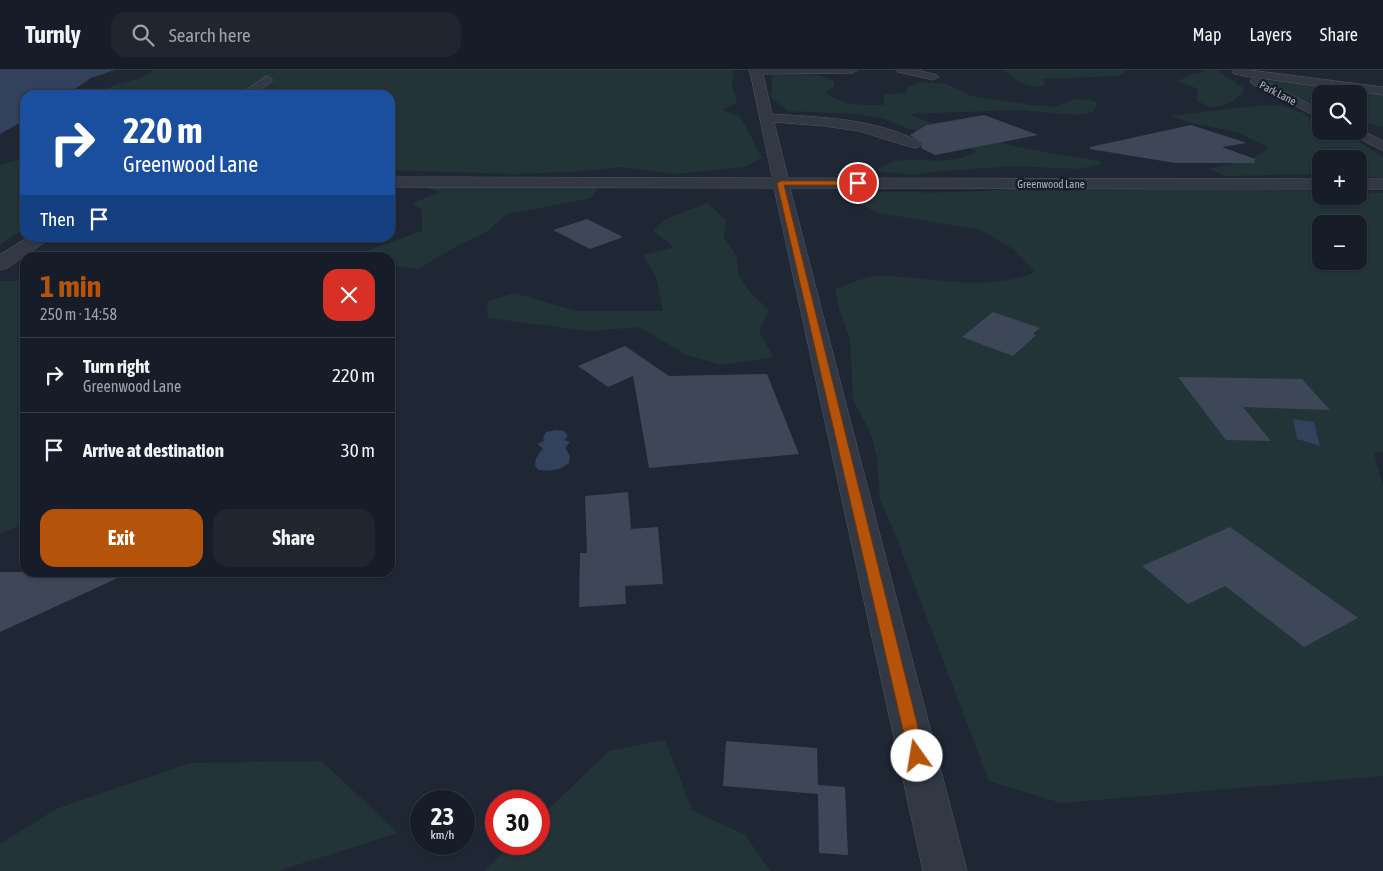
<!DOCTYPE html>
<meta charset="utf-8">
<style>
body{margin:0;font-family:"Asap Condensed",sans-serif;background:#202630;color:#f1f3f6;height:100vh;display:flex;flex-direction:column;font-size:19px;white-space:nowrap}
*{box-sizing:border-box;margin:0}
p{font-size:16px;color:#9ea2a8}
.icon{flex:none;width:28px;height:28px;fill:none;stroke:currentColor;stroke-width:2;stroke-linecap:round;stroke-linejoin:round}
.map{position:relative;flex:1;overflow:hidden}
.drawer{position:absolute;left:20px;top:182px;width:375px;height:325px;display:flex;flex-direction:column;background:#171d28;border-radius:15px;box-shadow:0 1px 4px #0004,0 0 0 1px #363b45}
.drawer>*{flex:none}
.hud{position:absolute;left:20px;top:20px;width:375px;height:152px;border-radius:15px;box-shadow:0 1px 4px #0004,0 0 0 1px #363b45;background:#1a4fa0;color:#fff;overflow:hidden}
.fabs{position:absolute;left:1312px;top:15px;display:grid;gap:10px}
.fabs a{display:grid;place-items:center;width:55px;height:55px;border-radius:10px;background:#171d28;box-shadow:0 1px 4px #0004,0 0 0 1px #363b45;font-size:25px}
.speed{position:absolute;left:410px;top:720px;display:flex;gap:10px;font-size:25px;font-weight:700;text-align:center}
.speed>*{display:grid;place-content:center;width:65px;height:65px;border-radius:50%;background:#171d28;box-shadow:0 1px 4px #0004,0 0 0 1px #363b45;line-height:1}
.speed small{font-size:12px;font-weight:400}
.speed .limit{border:8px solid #d22;background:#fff;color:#111}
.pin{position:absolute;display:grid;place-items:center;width:42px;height:42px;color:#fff;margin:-21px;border:2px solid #fff;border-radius:50%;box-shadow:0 1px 5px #0007}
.me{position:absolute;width:55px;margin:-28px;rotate:347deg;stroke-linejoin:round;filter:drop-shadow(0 0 4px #0008)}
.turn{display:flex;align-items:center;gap:18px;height:105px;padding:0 20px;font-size:22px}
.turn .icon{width:65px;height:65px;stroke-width:2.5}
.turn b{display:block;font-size:35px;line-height:42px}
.then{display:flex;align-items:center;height:48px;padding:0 20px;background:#0003;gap:10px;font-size:19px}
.round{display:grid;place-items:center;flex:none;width:52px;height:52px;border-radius:15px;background:#202630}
.headline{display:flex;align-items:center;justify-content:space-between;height:85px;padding:0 20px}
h1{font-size:30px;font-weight:700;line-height:38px;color:#b45309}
.cta{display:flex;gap:10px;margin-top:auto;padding:10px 20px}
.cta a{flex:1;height:58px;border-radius:15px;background:#b45309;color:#fff;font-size:20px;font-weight:700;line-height:58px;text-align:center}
.cta a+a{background:#202630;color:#f1f3f6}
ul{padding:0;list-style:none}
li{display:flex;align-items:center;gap:15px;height:75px;padding:0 20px;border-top:1px solid #363b45}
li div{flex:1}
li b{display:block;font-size:19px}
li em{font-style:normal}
header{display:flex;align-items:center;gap:30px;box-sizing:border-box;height:70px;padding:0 25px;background:#171d28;border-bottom:1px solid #363b45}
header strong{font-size:24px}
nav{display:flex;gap:28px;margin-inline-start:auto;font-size:18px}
.search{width:350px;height:45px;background:#202630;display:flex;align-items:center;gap:12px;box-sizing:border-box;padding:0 18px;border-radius:15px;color:#9ea2a8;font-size:19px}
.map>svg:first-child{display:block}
</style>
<header>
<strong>Turnly</strong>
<div class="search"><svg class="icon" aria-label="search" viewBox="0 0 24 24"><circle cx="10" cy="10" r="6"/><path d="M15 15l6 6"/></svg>Search here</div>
<nav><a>Map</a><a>Layers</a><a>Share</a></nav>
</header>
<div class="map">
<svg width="1383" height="801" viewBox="0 0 1383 801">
<rect width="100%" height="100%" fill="#1f2735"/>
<path fill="#223437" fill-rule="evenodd" d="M 153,0 L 734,0 L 732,15 L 737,33 L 722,40 C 727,42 733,43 737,46 C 746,51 755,78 762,88 L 745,97 L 674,104 L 620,97 L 572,102 L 513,104 L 390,100 L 390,25 L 99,25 C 113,10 138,14 153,0 Z
M 1012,0 L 1127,0 L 1119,6 L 1043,9 L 1045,16 C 1025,18 1020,12 1004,1 Z
M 1201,0 L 1217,0 L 1245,19 C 1240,29 1223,38 1211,37 C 1206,36 1200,32 1196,30 L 1198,19 L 1178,11 L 1192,4 L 1205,2 Z
M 806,4 L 821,6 L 834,11 L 834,16 L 825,23 C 846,36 860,35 884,35 L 884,25 L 905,23 L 909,17 L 921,12 L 947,14 L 971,26 L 1031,35 L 1055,37 L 1075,29 L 1091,30 L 1098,33 L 1093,42 L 1077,45 L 1015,40 L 909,44 C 923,51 938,55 953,60 C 1003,76 1049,83 1101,91 L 1102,94 L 1078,99 L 1015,96 L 940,101 L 915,105 L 875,101 C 881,98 889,92 896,91 C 923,86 951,98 976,81 L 943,68 L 915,61 L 885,49 L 859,44 L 788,41 L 770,27 L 773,18 L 771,8 L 776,5 Z
M 1254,6 L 1383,24 L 1383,57 L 1359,51 L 1359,24 L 1321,24 L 1321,39 Z
M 1281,35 L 1303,43 L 1321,56 L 1321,61 C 1348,61 1362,74 1383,87 L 1383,108 L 1359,106 L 1359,89 L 1321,89 L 1321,104 L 1226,106 L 1208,99 L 1249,90 L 1269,78 L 1240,63 L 1187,52 L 1171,46 C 1207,42 1244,36 1281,35 Z
M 25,88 L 25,158 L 0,175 L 0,95 Z
M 424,117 L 598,117 L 591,128 L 508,144 L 486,162 L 453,178 L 419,199 L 390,195 L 390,188 L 371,187 L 365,181 L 422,161 L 422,140 L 412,133 L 441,122 Z
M 1005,119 L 1207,119 L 1321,121 L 1321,126 L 1359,126 L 1359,122 L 1383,123 L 1383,382 L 1374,383 L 1383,416 L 1383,706 L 1061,733 L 989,711 L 894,461 L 880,430 L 877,388 L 870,361 L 853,330 L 850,269 L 839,239 L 835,219 C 847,215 863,207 876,206 C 926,205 988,224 1035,202 L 1013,179 L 981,160 L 879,143 L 852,131 L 838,122 C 894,121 949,125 1005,119 ZM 1321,154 L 1359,154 L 1359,191 L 1321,191 Z
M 707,133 L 726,149 L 724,168 L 737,187 L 738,205 L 750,222 L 769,240 L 759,261 L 773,287 L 721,295 L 686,285 L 640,257 L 589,261 L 488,248 L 487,231 L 514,223 L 577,241 L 663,241 L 656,208 L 644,185 L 674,177 L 653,161 L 666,149 Z
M 0,211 L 25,211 L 25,454 L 0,463 Z
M 665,670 L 692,740 L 745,765 L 770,801 L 484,801 L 512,774 L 539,774 L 539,748 L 609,681 Z
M 322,691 L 398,763 L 278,801 L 0,801 L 0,774 L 56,739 L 190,693 Z"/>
<path fill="#32415c" d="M 0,0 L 115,0 L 91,8 L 66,25 L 25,25 L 25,50 L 0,64 Z
M 1293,349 L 1314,352 L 1320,376 L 1297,369 Z
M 556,360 L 564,361 L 568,366 L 564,370 L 570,372 L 565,378 L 570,386 L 569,393 C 559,401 551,401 538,400 L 535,395 L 536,388 L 543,378 L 537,374 L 544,371 L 543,367 L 546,362 Z"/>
<path fill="#3d4758" d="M 984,45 L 1038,65 L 935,85 L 921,78 L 922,73 L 910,65 L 927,55 Z
M 1191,55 L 1247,73 L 1222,77 L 1255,89 L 1254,93 L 1175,93 L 1090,79 L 1090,77 Z
M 587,149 L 623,167 L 590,179 L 553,160 Z
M 993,242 L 1040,258 L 1033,264 L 1036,265 L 1013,286 L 962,267 Z
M 625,276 L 669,306 L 767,304 L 799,384 L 649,398 L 633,306 L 608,317 L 578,296 Z
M 1178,307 L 1302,309 L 1330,340 L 1243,337 L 1271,371 L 1226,370 Z
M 628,422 L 631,459 L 658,457 L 663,514 L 625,516 L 626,534 L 579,537 L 580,483 L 587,483 L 585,426 Z
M 1230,457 L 1358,548 L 1304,577 L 1225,516 L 1188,534 L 1142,496 Z
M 0,502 L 131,502 L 0,562 Z
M 726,671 L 817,678 L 818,715 L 845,717 L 848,785 L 819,783 L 818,724 L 723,716 Z"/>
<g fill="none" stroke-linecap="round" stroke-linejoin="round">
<g stroke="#505664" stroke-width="1">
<path id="minor" d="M 750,0 L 858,0 L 852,3 L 763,4 L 772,44 C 817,47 863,48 905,65 C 910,68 917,69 921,74 L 919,77 L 914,78 L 859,61 L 824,56 L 774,52 L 788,108 L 1321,109 L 1321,119 L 790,118 L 967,801 L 923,801 L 774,118 L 390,117 L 390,107 L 772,108 Z
M 896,0 L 917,0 L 937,5 L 939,7 L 933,10 L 898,2 Z
M 1234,0 L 1249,0 L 1383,17 L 1383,25 L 1259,8 L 1321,40 L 1321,49 L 1252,14 L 1250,11 L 1255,8 L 1234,4 L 1232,2 Z
M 267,6 L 273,10 L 271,12 L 253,25 L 239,25 Z
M 1359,59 L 1383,71 L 1383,81 L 1345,61 L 1359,61 Z
M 1359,109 L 1383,109 L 1383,119 L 1359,119 Z
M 27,168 L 48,168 L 45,172 L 7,198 L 0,200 L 0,185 Z"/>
</g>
<use href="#minor" fill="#323945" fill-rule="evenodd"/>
</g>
<path fill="#b45309" stroke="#753606" d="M 858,111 L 861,113 L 860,115 L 784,115 L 925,686 L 923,692 L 917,694 L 912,692 L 909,686 L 777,113 L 781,111 Z"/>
<g text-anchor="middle" stroke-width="5" stroke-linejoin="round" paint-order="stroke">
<g font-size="11" fill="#acb3c3" stroke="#181e2a">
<text transform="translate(1278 23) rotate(27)" y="4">Park Lane</text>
<text x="1051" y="118">Greenwood Lane</text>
</g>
</g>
</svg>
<div class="fabs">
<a><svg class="icon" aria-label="search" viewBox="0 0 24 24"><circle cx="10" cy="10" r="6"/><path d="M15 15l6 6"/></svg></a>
<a>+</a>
<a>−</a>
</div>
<div class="speed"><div>23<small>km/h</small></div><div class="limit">30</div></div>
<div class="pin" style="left:858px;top:113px;background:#d93025"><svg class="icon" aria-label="arrive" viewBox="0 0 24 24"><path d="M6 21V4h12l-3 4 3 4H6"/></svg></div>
<svg class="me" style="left:917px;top:686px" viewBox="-20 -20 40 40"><circle r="19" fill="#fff"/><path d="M0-13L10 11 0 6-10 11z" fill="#b45309"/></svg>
<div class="hud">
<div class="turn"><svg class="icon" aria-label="right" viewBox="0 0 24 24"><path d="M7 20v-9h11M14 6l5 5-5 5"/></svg><div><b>220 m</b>Greenwood Lane</div></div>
<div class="then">Then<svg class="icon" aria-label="arrive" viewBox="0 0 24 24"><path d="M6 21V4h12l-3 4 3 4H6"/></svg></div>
</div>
<section class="drawer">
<div class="headline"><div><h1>1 min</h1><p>250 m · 14:58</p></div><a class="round" style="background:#d93025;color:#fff"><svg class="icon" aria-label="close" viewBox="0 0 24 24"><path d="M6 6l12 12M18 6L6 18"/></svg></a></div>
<ul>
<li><svg class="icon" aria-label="right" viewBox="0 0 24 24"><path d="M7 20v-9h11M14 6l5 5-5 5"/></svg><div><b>Turn right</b><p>Greenwood Lane</p></div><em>220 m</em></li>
<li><svg class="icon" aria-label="arrive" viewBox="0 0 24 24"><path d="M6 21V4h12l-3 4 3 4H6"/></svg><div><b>Arrive at destination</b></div><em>30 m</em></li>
</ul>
<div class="cta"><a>Exit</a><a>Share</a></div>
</section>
</div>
